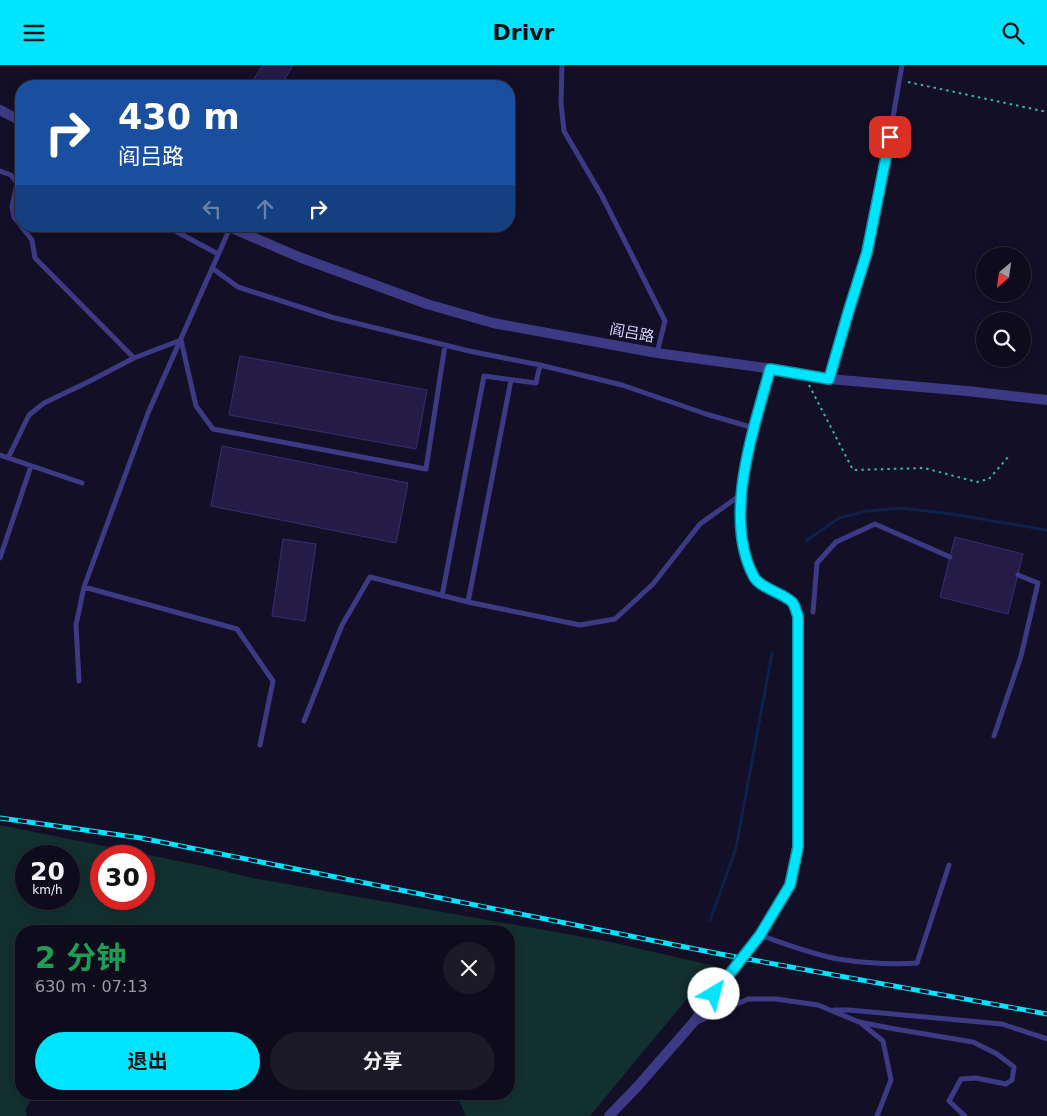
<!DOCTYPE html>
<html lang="zh">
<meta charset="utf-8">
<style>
body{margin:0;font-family:"DejaVu Sans","Noto Sans SC",sans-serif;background:#1c1929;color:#f1f3f6;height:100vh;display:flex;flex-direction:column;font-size:19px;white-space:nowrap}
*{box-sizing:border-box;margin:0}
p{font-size:16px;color:#9b9ba3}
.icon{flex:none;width:28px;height:28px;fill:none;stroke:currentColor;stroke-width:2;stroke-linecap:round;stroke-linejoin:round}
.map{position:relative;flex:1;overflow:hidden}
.drawer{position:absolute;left:15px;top:860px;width:500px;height:175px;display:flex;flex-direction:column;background:#0e0b1c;border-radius:20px;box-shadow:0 2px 12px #0003,0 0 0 1px #2e2b3b}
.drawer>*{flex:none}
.hud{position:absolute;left:15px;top:15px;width:500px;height:152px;border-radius:20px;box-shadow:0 2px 12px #0003,0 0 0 1px #2e2b3b;background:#1a4fa0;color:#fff;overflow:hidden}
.needle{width:32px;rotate:209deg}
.tools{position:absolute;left:976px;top:182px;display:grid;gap:10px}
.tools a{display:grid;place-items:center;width:55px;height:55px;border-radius:50%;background:#0e0b1c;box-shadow:0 2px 12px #0003,0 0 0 1px #2e2b3b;font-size:25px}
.speed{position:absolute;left:15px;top:780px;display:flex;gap:10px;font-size:25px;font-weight:700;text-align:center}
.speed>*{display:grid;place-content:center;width:65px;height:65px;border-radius:50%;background:#0e0b1c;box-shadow:0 2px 12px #0003,0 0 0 1px #2e2b3b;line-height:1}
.speed small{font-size:12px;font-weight:400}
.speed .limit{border:8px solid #d22;background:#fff;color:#111}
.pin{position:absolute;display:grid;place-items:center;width:42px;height:42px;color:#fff;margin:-21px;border-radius:10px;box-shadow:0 2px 8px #0006}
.me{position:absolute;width:55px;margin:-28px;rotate:37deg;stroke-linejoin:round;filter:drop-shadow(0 0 4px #0008)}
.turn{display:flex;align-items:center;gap:18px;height:105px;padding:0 20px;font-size:22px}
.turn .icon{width:65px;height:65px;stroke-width:2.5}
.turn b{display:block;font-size:35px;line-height:42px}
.lanes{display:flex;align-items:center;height:48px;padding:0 20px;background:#0003;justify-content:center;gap:25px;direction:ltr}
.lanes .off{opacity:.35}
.round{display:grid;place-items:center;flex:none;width:52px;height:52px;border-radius:26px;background:#1c1929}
.overview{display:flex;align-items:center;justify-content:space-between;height:85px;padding:0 20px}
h1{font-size:30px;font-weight:700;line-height:38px;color:#1e9e55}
.button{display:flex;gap:10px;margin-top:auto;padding:10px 20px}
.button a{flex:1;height:58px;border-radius:30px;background:#00e5ff;color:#111;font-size:20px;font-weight:700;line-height:58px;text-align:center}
.button a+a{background:#1c1929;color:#f1f3f6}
header{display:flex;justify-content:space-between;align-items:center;height:65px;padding:0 20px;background:#00e5ff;color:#111;font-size:22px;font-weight:700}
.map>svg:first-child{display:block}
</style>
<header><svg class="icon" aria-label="menu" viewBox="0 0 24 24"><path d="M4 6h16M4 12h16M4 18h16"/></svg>Drivr<svg class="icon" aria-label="search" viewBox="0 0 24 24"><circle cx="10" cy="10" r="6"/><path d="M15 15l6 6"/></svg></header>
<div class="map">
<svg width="1047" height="1051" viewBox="0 0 1047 1051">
<rect width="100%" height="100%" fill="#130f26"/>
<path fill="#12302f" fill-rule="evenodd" d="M 0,760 L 203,801 L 253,813 L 611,877 L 714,901 L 590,1051 L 466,1051 L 456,1029 L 509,1029 L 509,866 L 244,866 L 230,863 L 228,866 L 158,866 L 152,862 L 149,866 L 21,866 L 21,1029 L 35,1029 L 25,1045 L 27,1051 L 0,1051 ZM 26,791 L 69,791 L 69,834 L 26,834 ZM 101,791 L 144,791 L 144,834 L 101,834 Z"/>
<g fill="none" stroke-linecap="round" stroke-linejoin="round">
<path stroke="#0c2248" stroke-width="3" d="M 807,475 L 839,453 L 867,446 L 901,443 L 952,449 L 1047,465
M 710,856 L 736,783 L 772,588"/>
</g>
<path fill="#241b47" stroke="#3b2d73" d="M 263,0 L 293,0 L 281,21 L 249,21 Z
M 240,291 L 427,325 L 416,384 L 229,350 Z
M 222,381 L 408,418 L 396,478 L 211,441 Z
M 955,472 L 1023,489 L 1008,549 L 940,532 Z
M 283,474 L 316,479 L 305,556 L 272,551 Z"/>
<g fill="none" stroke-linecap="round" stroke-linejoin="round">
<path stroke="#2fb8b0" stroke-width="2" stroke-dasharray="2.5 4" stroke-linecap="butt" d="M 908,17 L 1047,47
M 809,320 L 853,405 L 924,403 L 977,417 L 989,414 L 1009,391"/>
<path stroke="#3d3a85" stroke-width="5" d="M 562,0 L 561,38 L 564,66 L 602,131 L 665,256 L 657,288
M 0,106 L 11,110 L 17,118 L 12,142 L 14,152 L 32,175 L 35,193 L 134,293
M 166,161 L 218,189
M 212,203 L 238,222 L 331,252 L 469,286 L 540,300 L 622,320 L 706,349 L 754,363
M 770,304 L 745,398 L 739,451 L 746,490 L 755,514 L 793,538
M 829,314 L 848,247 L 867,187 L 883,110 L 902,0
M 0,390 L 82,418
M 8,393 L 29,350 L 44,338 L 88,317 L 134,293 L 181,275 L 196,341 L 213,364 L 426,404 L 445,280
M 0,493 L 31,401
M 84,522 L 237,564 L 273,616 L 260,680
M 442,531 L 484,311 L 536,318 L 540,300
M 468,537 L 511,315
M 813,547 L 817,498 L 836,477 L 875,459 L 950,492
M 79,616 L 76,560 L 84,522 L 148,348 L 230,163
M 304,656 L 342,560 L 370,512 L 468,537 L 580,560 L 615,554 L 653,519 L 700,459 L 742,429
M 994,671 L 1021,591 L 1038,518 L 1018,510
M 760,870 C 785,879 812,889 838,894 C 864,898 891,900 917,898 L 949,800
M 834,945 L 849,945 L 1002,959 L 1047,974
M 695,958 L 748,934 L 776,934 L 818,940 L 859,957 L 895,964 L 973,977 L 997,989 L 1014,1002 L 1012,1015 L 1006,1019 L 976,1013 L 961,1014 L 949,1036 L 965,1051
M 862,959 L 883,976 L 891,1015 L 877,1051"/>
<path stroke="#3d3a85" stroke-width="10" d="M 0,45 L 21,56
M 227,161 L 299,192 L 427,239 L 493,258 L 657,288 L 788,306 L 829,314 L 967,326 L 1047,335
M 609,1051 L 637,1022 L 692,959 L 760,870 L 790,820 L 797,783 L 798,551 L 793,538"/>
<g stroke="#00e5ff" stroke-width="5">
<path id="rail" d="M 0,753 L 141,773 L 720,889 L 1047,949"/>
</g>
<use href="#rail" stroke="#130f26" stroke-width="3" stroke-dasharray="9" stroke-linecap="butt"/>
</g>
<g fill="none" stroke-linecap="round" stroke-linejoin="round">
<g stroke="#0095a6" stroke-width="12">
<path id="route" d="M 714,929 L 760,870 L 790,820 L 798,782 L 798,551 C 796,547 795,540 792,537 C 783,528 760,523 754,512 C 722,453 754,364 770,304 L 829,314 L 848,248 L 867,187 L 890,72"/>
</g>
<use href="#route" stroke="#00e5ff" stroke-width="9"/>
</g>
<g text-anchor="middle" stroke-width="4" stroke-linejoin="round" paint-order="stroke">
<g font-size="15" fill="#d9d4ff" stroke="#130f26">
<text transform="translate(632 268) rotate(10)" y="5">阎吕路</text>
</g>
</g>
</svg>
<div class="tools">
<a><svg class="needle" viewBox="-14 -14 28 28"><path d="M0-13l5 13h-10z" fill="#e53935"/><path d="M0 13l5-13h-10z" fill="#9b9ba3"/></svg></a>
<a><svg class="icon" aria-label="search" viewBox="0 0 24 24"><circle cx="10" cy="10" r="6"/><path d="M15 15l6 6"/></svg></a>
</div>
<div class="speed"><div>20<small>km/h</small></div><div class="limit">30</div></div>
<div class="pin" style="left:890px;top:72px;background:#d93025"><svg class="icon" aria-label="arrive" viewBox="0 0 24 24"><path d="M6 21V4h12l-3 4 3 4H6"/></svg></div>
<svg class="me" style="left:714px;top:929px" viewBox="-20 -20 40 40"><circle r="19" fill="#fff"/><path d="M0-13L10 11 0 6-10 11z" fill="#00e5ff"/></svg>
<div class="hud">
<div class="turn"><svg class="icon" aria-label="right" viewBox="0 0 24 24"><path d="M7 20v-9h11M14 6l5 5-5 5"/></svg><div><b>430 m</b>阎吕路</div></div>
<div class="lanes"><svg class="icon off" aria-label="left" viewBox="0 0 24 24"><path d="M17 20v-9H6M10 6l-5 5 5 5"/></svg><svg class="icon off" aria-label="ahead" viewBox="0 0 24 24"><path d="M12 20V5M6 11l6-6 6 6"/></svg><svg class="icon" aria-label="right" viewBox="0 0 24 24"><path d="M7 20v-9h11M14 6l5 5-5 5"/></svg></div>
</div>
<section class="drawer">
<div class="overview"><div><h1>2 分钟</h1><p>630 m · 07:13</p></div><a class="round"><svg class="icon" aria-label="close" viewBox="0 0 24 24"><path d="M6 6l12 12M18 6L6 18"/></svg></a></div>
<div class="button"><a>退出</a><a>分享</a></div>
</section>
</div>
